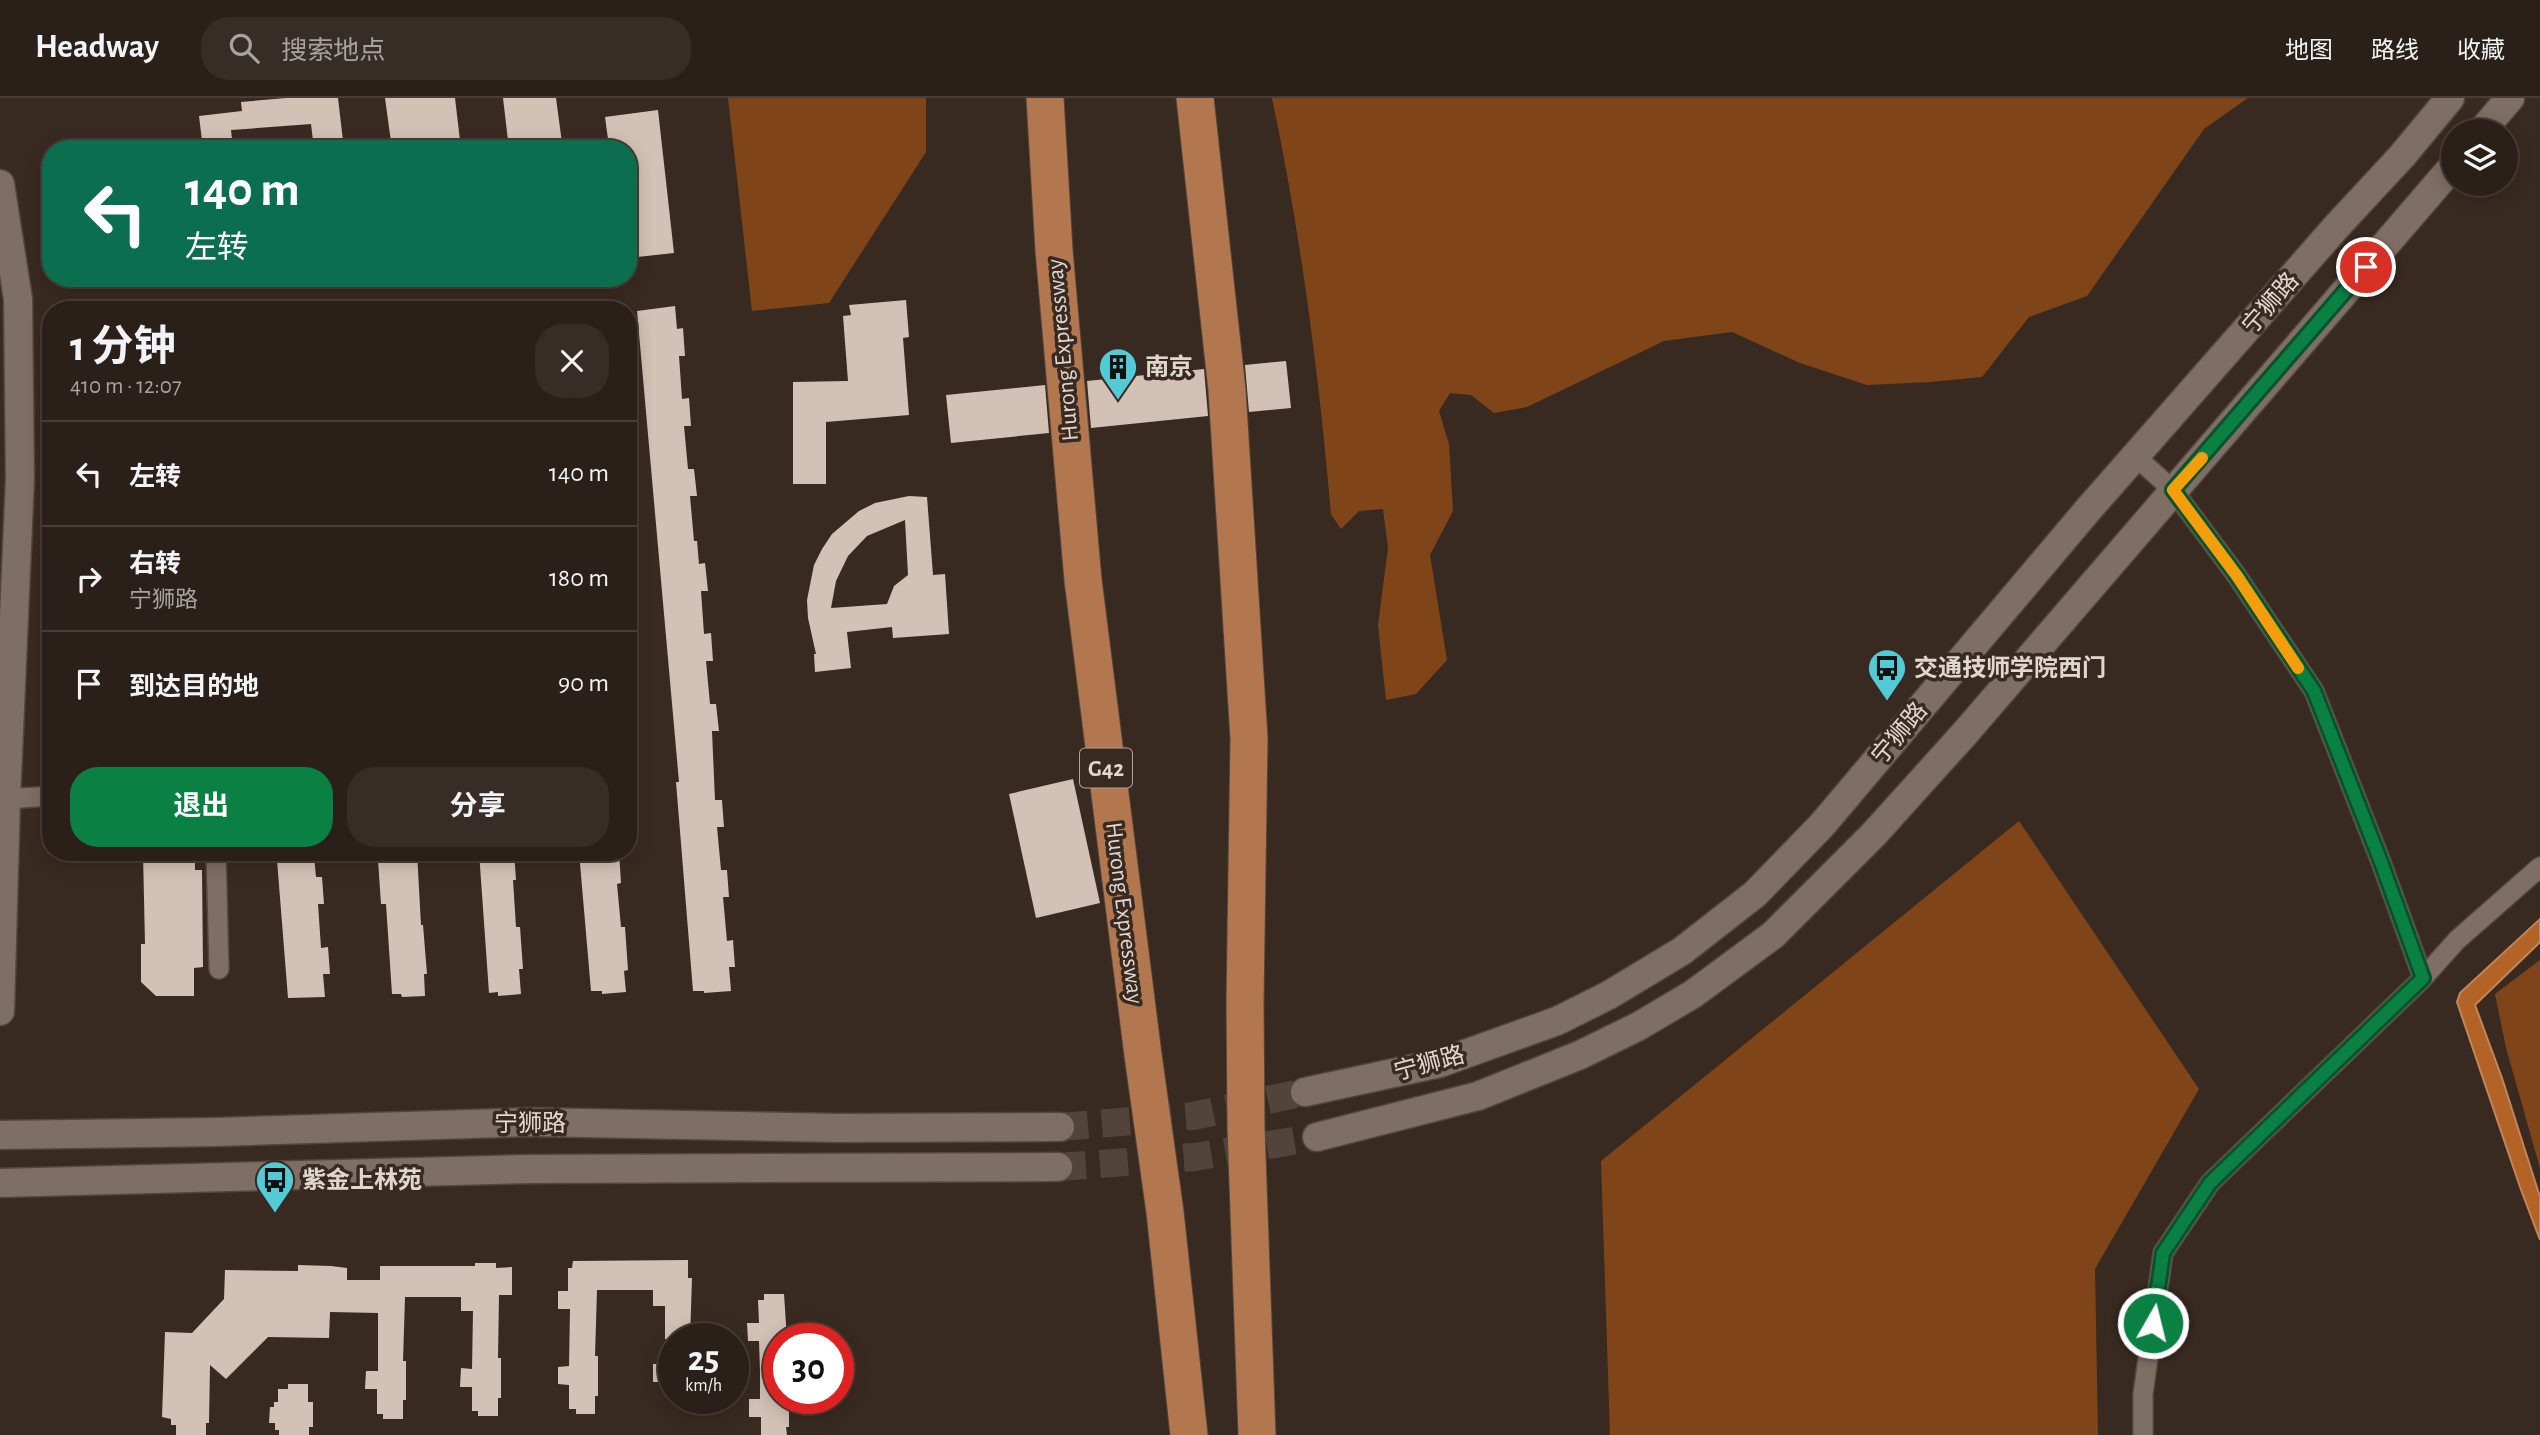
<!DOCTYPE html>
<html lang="zh">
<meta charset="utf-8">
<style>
body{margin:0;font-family:"Alegreya Sans","Noto Sans SC",sans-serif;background:#372d26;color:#f1f3f6;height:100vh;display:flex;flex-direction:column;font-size:26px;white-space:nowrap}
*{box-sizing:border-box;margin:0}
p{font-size:23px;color:#a6a3a2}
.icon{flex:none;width:38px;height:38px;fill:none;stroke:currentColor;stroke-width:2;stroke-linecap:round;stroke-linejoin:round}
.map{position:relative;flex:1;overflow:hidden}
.drawer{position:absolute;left:42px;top:203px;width:595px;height:560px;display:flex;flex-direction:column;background:#2b2019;border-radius:28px;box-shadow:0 4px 18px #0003,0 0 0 2px #473e38}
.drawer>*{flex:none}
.top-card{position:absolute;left:42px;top:42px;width:595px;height:147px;border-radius:28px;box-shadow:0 4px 18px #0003,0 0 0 2px #473e38;background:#0b6e4f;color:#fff;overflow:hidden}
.buttons{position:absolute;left:2441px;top:21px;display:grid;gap:14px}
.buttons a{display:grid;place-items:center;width:77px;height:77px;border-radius:50%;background:#2b2019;box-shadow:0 4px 18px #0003,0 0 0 2px #473e38;font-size:35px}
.speed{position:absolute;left:658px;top:1225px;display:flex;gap:14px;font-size:35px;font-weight:700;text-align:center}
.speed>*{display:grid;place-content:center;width:91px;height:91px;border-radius:50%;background:#2b2019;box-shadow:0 4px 18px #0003,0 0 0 2px #473e38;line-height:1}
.speed small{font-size:18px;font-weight:400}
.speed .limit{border:10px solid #d22;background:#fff;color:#111}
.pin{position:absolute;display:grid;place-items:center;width:60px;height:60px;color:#fff;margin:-30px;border:4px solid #fff;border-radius:50%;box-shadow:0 2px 7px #0007}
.me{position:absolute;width:77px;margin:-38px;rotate:8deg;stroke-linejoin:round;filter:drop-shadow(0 0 5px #0008)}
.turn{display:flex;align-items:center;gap:24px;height:147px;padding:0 28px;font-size:32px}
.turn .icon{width:91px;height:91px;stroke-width:2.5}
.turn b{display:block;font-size:49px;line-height:60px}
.round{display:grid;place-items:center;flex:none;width:74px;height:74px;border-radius:28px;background:#372d26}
.overview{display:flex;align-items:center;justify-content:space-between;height:119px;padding:0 28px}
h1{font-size:42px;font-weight:700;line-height:52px}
.primary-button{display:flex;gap:14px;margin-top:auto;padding:14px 28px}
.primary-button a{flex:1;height:80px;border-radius:28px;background:#0b8043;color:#fff;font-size:28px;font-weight:700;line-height:80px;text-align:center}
.primary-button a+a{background:#372d26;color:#f1f3f6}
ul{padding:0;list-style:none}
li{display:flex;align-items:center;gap:21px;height:105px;padding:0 28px;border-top:2px solid #473e38}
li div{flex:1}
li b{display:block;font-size:26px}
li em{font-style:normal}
header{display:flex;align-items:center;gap:42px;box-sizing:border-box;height:98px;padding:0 35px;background:#2b2019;border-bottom:2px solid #473e38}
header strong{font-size:33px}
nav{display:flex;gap:38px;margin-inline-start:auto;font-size:24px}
.search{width:490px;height:63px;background:#372d26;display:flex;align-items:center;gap:18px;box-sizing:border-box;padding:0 24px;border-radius:28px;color:#a6a3a2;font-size:26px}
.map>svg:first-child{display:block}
</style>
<header>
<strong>Headway</strong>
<div class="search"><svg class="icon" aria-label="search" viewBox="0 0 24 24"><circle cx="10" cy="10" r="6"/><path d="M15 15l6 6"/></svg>搜索地点</div>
<nav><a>地图</a><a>路线</a><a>收藏</a></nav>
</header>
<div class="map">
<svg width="2540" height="1337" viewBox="0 0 2540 1337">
<rect width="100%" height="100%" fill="#392a21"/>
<path fill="#7f4518" d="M 728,0 L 926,0 L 926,54 L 829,205 L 752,213 Z
M 1272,0 L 2248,0 L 2204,31 L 2087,198 L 2029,219 L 1982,279 L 1930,284 L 1867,287 L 1800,265 L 1732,234 L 1664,243 L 1527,309 L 1494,315 L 1471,297 L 1450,295 L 1439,313 L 1449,346 L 1453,413 L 1430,457 L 1447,562 L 1416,596 L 1386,602 L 1378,527 L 1388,450 L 1383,411 L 1359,413 L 1341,431 L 1331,416 C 1319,277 1301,137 1272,0 Z
M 2019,723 L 2199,991 L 2095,1171 L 2098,1337 L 1610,1337 L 1601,1063 Z
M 2540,862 L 2540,1070 L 2506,950 L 2495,896 Z"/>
<path fill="#b36325" stroke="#c18659" stroke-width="2" d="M 2540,821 L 2540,844 L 2475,907 L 2502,980 L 2540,1099 L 2540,1142 L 2520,1089 L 2457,904 L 2460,895 Z"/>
<path fill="#d4c1b5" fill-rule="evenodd" d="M 286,0 L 338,0 L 344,51 L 314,51 L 311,26 L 231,32 L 233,51 L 203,51 L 199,18 L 242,13 L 241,4 Z
M 385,0 L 455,0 L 461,51 L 392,51 Z
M 503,0 L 556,0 L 562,45 L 556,46 L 556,51 L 509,51 Z
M 658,12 L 674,155 L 628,160 L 628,51 L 613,51 L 612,40 L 608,41 L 605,19 Z
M 906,202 L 909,239 L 903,240 L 909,317 L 826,324 L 826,386 L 793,386 L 793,284 L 848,283 L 843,218 L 851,217 L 849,207 Z
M 675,208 L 677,231 L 683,230 L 685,258 L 679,258 L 682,301 L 689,300 L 691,328 L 684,328 L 688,371 L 694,371 L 697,398 L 690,398 L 694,443 L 697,443 L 699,466 L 705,465 L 708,493 L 701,493 L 704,536 L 711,535 L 713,563 L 706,563 L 710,606 L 716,606 L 719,633 L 712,633 L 715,702 L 722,702 L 724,729 L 717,729 L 721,772 L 727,772 L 729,799 L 723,799 L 727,843 L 733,842 L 735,869 L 729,869 L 731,893 L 704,895 L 704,893 L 693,893 L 676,684 L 679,684 L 674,628 L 637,213 Z
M 1286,263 L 1291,310 L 1249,314 L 1245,267 Z
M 1204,271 L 1208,318 L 1091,330 L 1087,283 Z
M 1045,287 L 1049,335 L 951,345 L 946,297 Z
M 909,398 L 927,399 L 933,477 L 945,476 L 949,536 L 893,540 L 892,529 L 847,534 L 851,570 L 815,574 L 814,556 L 816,556 L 808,520 L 807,502 L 814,467 L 822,451 L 832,436 L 859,413 L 875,405 ZM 905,422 L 908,477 L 894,488 L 887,506 L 831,510 L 836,483 L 848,458 L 867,438 Z
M 1073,681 L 1100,805 L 1036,820 L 1009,696 Z
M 195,754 L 195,772 L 202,772 L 203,869 L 194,870 L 194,898 L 156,898 L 141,884 L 141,846 L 145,846 L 143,755 Z
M 381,754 L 417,754 L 421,827 L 423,827 L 427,876 L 424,876 L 425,898 L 402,899 L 401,896 L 392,896 L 386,806 L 381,806 L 378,762 L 382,762 Z
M 479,754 L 514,754 L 516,782 L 513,782 L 516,829 L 520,829 L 523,871 L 519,871 L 521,896 L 498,898 L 498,894 L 489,895 Z
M 579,754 L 619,754 L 621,785 L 617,786 L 621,829 L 625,829 L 628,872 L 624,873 L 626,894 L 602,896 L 602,893 L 591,893 Z
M 314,757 L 316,779 L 322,779 L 324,806 L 318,806 L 321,850 L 328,849 L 330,876 L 323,876 L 325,899 L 288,900 L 277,762 Z
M 688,1162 L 688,1180 L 692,1180 L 690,1241 L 665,1241 L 665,1208 L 653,1208 L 653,1192 L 597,1192 L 595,1258 L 598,1258 L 598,1298 L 595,1298 L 595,1316 L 576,1316 L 576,1311 L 569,1311 L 569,1287 L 558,1286 L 558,1269 L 569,1268 L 570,1211 L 558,1211 L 558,1193 L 568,1193 L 568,1170 L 572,1170 L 573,1163 Z
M 475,1165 L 496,1165 L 496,1170 L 512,1169 L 512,1197 L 499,1197 L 498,1260 L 501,1260 L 501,1300 L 498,1300 L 498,1318 L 478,1318 L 478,1313 L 472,1313 L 472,1289 L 460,1289 L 461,1270 L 472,1271 L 473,1213 L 461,1213 L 461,1199 L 405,1199 L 403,1263 L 406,1263 L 406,1302 L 403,1302 L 403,1321 L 383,1321 L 383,1316 L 377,1316 L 377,1291 L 365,1291 L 366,1273 L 378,1273 L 378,1215 L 330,1214 L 329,1240 L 268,1239 L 226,1281 L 210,1267 L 209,1325 L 206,1325 L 206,1337 L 176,1337 L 176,1327 L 171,1327 L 171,1321 L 162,1319 L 165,1234 L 192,1235 L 224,1201 L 225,1172 L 298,1173 L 298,1167 L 331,1168 L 347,1170 L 347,1182 L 380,1182 L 380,1168 L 475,1168 Z
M 764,1196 L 784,1196 L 787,1241 L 779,1241 L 779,1300 L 789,1300 L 789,1329 L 786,1329 L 787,1337 L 761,1337 L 761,1319 L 749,1319 L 749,1301 L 760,1301 L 760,1273 L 759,1243 L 748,1243 L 747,1225 L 759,1225 L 758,1202 L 764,1202 Z
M 653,1266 L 674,1266 L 674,1284 L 653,1284 Z
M 288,1286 L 308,1286 L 308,1304 L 313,1304 L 313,1329 L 309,1329 L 309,1337 L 279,1337 L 279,1332 L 275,1332 L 275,1325 L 269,1325 L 270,1309 L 274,1309 L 274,1304 L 278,1304 L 278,1291 L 288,1291 Z"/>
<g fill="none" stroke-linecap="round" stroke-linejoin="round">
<path stroke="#52443b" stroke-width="28" stroke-dasharray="28 14" stroke-linecap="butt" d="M 1060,1029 L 1193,1018 L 1305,994
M 1058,1069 L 1195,1059 L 1317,1039"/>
<g stroke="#52463e" stroke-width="22">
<path id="street" d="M 2136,359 L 2173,392 L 2237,478 L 2314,593 L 2381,764 L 2423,880
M 6,701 L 51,698
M 216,754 L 219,871
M 2143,1337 L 2143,1296 L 2163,1155 L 2210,1085 L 2423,880 L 2457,842 L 2540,769"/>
</g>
<g stroke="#52463e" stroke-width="31">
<path id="secondary" d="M 2482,33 L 2510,0
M 0,86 L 18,201 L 20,381 L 6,701 L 0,913
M 1305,994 L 1440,965 L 1557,923 L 1609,897 L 1682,853 L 1755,796 L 1822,727 L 2087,413 L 2337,128 L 2402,58 L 2450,0
M 0,1037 L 216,1034 L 531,1024 L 838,1030 L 1060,1029
M 1317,1039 L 1478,998 L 1580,957 L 1639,928 L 1693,896 L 1773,837 L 1874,736 L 1966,634 L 2454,67
M 0,1085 L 530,1071 L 1058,1069"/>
</g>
<g stroke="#52463e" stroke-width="39">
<path id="highway" d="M 1045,0 L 1054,152 L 1083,482 L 1143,957 L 1165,1114 L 1189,1337
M 1195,0 L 1227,292 L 1249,640 L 1245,904 L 1246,1029 L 1257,1337"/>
</g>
<use href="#street" stroke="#7f6e63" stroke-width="19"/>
<use href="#secondary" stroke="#7f6e63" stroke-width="28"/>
<use href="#highway" stroke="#b2774f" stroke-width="37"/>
</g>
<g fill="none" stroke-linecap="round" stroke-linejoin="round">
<g stroke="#07532c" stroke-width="18">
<path id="route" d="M 2153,1225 L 2163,1155 L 2210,1085 L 2423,880 L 2381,764 L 2314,593 L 2237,478 L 2173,392 L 2366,169"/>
</g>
<use href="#route" stroke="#0b8043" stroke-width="12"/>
<path stroke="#f59e0b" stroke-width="12" d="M 2202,360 L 2173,392 L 2237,478 L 2298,570"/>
</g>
<defs>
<g id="building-pin" transform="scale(2.0125)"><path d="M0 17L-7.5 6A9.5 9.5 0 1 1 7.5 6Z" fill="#52cbd7" stroke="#392a21"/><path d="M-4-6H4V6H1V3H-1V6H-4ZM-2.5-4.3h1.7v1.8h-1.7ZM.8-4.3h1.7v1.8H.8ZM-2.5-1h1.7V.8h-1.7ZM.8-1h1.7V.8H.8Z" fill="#111"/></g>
<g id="bus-pin" transform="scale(2.0125)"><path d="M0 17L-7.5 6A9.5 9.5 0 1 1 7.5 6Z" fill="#52cbd7" stroke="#392a21"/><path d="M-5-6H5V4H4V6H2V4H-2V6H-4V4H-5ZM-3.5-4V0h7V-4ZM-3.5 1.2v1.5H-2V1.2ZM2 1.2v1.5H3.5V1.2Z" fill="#111"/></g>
</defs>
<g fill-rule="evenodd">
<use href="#building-pin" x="1118" y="269"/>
<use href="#bus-pin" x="1887" y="570"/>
<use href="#bus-pin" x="275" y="1082"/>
</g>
<g text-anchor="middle" stroke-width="7" stroke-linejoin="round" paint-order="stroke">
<rect fill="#392a21" stroke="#afa39c" stroke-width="2" x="1080" y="650.5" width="52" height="39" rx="5"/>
<g font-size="23" font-weight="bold" fill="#e1d7d1">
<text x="1106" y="678">G42</text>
</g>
<g font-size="24" fill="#e1d7d1" stroke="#392a21">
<text transform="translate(2270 205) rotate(-49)" y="8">宁狮路</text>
<text transform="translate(1062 252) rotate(-95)" y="8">Hurong Expressway</text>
<text transform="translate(1899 635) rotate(-50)" y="8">宁狮路</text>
<text transform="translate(1125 815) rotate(83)" y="8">Hurong Expressway</text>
<text transform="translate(1429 965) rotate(-15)" y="8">宁狮路</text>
<text x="530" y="1033">宁狮路</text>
</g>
<g font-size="24" font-weight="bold" fill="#e1d7d1" stroke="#392a21" text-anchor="start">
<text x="1145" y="277">南京</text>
<text x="1914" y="578">交通技师学院西门</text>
<text x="302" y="1090">紫金上林苑</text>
</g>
</g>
</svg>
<div class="buttons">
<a><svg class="icon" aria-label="layers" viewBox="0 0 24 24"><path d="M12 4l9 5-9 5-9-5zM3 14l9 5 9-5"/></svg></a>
</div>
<div class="speed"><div>25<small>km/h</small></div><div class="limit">30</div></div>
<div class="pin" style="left:2366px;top:169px;background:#d93025"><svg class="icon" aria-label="arrive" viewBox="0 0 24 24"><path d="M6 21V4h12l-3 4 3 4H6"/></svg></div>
<svg class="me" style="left:2153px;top:1225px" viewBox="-20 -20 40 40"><circle r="17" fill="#0b8043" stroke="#fff" stroke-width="3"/><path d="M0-11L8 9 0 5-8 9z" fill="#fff"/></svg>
<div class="top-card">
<div class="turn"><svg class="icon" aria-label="left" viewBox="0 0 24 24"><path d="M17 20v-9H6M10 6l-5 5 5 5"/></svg><div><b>140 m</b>左转</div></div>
</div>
<section class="drawer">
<div class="overview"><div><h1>1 分钟</h1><p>410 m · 12:07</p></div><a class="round"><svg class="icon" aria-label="close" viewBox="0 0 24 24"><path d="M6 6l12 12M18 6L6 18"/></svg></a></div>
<ul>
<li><svg class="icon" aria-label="left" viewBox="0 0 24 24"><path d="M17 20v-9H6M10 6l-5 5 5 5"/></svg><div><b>左转</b></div><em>140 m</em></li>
<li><svg class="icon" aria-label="right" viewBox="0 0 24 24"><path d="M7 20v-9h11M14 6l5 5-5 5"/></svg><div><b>右转</b><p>宁狮路</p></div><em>180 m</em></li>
<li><svg class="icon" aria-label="arrive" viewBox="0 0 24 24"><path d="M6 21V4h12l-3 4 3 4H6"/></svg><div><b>到达目的地</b></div><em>90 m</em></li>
</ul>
<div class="primary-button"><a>退出</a><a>分享</a></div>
</section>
</div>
